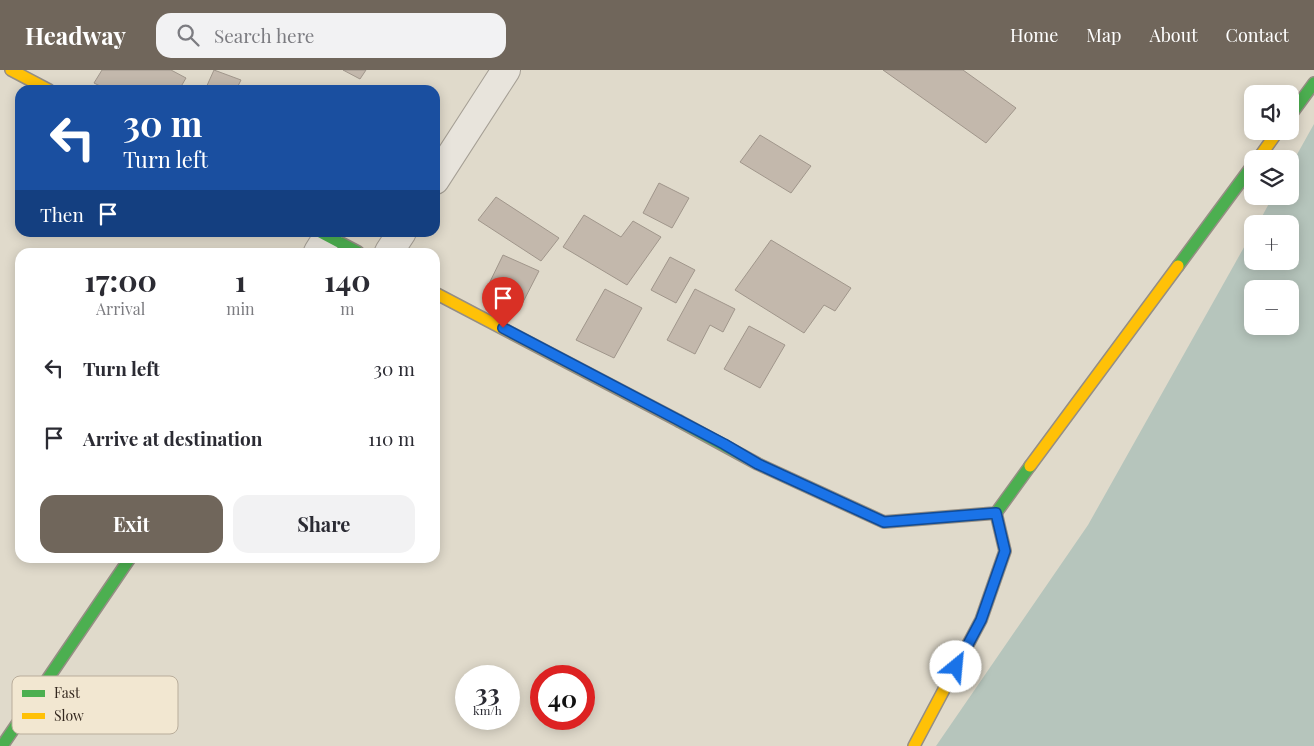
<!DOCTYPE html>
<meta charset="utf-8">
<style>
body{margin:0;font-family:"Playfair Display",serif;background:#f2f2f3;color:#2b2b33;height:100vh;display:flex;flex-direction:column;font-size:19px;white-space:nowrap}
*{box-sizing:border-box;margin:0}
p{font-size:16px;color:#7c7c81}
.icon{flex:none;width:28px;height:28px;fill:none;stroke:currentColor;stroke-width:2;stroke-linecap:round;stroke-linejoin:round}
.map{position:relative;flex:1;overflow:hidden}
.panel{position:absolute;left:15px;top:178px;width:425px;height:315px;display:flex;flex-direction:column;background:#fff;border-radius:15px;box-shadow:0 2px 12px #0003}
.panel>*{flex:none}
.guide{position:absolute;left:15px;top:15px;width:425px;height:152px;border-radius:15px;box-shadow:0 2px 12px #0003;background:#1a4fa0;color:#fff;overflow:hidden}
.tools{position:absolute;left:1244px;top:15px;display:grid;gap:10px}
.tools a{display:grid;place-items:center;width:55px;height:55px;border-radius:10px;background:#fff;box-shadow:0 2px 12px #0003;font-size:25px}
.speed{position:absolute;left:455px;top:595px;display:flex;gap:10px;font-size:25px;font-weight:700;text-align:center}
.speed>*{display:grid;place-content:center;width:65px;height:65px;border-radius:50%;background:#fff;box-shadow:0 2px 12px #0003;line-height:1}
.speed small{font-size:12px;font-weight:400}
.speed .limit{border:8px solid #d22;background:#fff;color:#111}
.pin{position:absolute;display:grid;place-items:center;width:42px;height:42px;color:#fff;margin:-51px -21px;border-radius:50% 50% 50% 0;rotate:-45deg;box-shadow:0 0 5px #0007}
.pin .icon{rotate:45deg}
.me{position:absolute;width:55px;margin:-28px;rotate:28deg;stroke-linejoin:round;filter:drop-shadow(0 0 4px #0008)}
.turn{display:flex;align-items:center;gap:18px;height:105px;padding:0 25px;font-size:22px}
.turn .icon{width:65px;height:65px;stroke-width:2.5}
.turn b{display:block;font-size:35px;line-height:42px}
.then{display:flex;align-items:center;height:48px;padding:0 25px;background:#0003;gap:10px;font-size:19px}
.eta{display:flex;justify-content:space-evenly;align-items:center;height:85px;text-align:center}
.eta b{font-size:30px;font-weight:700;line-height:35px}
.cta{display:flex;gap:10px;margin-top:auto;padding:10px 25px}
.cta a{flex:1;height:58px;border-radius:15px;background:#70665b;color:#fff;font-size:20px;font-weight:700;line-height:58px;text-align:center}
.cta a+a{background:#f2f2f3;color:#2b2b33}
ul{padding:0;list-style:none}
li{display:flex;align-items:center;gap:15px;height:70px;padding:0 25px}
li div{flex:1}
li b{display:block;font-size:19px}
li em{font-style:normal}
header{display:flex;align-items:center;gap:30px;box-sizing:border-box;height:70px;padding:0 25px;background:#70665b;color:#fff}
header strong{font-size:24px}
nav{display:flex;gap:28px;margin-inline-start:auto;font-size:18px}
.search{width:350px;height:45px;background:#f2f2f3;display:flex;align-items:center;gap:12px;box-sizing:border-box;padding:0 18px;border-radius:15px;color:#7c7c81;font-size:19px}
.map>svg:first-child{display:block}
</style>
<header>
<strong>Headway</strong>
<div class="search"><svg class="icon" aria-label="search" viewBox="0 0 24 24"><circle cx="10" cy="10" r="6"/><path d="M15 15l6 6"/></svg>Search here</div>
<nav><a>Home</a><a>Map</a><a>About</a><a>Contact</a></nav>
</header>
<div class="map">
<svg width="1314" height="676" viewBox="0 0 1314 676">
<rect width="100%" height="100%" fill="#e0dacb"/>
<path fill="#b6c5bc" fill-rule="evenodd" d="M 1314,54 L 1314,676 L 936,676 L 1088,455 L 1252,163 L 1252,191 L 1290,191 L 1290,154 L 1258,154 L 1273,126 L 1290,126 L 1290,97 ZM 1252,219 L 1290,219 L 1290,256 L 1252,256 Z"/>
<path fill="#c3b8ac" stroke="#a0968b" d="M 102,0 L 171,0 L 186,8 L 179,20 L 108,20 L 94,13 Z
M 214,0 L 241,10 L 236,20 L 205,20 Z
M 343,0 L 366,0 L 360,9 Z
M 883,0 L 963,0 L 1016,38 L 986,73 Z
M 760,65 L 811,96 L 791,123 L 740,92 Z
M 659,113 L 689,128 L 672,158 L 643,143 Z
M 496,127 L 559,168 L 541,191 L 478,150 Z
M 584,145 L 621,167 L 633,151 L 661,167 L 627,215 L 563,177 Z
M 771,170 L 851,218 L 835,241 L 824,235 L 804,263 L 735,220 Z
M 503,185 L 539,201 L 521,236 L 486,220 Z
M 670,187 L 695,200 L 676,233 L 651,220 Z
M 605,219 L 642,238 L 614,288 L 576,270 Z
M 695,219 L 735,239 L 723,262 L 710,255 L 695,284 L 667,270 Z
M 749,256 L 785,275 L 760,318 L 724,299 Z"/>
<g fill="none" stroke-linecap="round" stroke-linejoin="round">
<g stroke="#a59f95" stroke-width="30">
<path id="street" d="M 435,110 L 506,0
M 318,182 L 328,166
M 389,182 L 402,162"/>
</g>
<g stroke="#958e84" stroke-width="14">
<path id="fast" d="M 1290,46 L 1314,13
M 320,162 L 358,182
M 1178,196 L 1252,96
M 679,351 L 758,394 L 884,452 L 996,443 L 1030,396
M 2,676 L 130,488"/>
</g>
<g stroke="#958e84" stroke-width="14">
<path id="slow" d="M 11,0 L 49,20
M 1258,89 L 1278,61
M 435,223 L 679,351
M 1030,396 L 1178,196
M 914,676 L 981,550 L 1005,481 L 996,443"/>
</g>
<use href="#street" stroke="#e8e4dc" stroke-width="28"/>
<use href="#fast" stroke="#4caf50" stroke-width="11"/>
<use href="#slow" stroke="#ffc107" stroke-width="11"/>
</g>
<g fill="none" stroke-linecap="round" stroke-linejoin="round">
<g stroke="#114b97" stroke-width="12">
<path id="route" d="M 503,258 L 724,374 L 758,394 L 884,452 L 996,443 L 1005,481 L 981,550 L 956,597"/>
</g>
<use href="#route" stroke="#1a73e8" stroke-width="9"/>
</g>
<rect x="12" y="606" width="166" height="58" rx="8" fill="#f2e7d1" stroke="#b9ad9b" stroke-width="1"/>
<rect x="22" y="620" width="23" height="7" fill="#4caf50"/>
<rect x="22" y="643" width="23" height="6" fill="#ffc107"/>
<g font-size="14" fill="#33271e">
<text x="54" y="628">Fast</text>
<text x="54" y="651">Slow</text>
</g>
</svg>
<div class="tools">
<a><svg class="icon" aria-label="sound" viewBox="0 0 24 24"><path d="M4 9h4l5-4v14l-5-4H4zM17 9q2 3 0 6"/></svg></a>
<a><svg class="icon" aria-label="layers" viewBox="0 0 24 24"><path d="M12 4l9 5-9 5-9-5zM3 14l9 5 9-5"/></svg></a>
<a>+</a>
<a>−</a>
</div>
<div class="speed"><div>33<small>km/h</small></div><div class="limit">40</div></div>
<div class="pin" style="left:503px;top:258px;background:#d93025"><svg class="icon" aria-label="arrive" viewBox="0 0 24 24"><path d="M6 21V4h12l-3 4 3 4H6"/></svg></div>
<svg class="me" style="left:956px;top:597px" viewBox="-20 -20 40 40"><circle r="19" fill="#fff"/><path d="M0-13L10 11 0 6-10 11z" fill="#1a73e8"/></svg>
<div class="guide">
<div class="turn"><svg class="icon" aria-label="left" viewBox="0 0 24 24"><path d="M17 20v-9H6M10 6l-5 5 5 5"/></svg><div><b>30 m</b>Turn left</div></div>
<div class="then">Then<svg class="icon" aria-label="arrive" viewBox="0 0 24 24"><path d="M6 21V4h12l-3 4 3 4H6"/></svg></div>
</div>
<section class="panel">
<div class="eta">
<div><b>17:00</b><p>Arrival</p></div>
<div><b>1</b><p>min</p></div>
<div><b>140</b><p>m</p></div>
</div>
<ul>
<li><svg class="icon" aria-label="left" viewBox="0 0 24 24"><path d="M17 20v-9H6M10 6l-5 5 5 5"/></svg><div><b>Turn left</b></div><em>30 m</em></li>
<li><svg class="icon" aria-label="arrive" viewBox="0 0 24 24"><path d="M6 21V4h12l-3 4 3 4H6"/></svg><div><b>Arrive at destination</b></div><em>110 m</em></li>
</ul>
<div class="cta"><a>Exit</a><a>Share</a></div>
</section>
</div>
